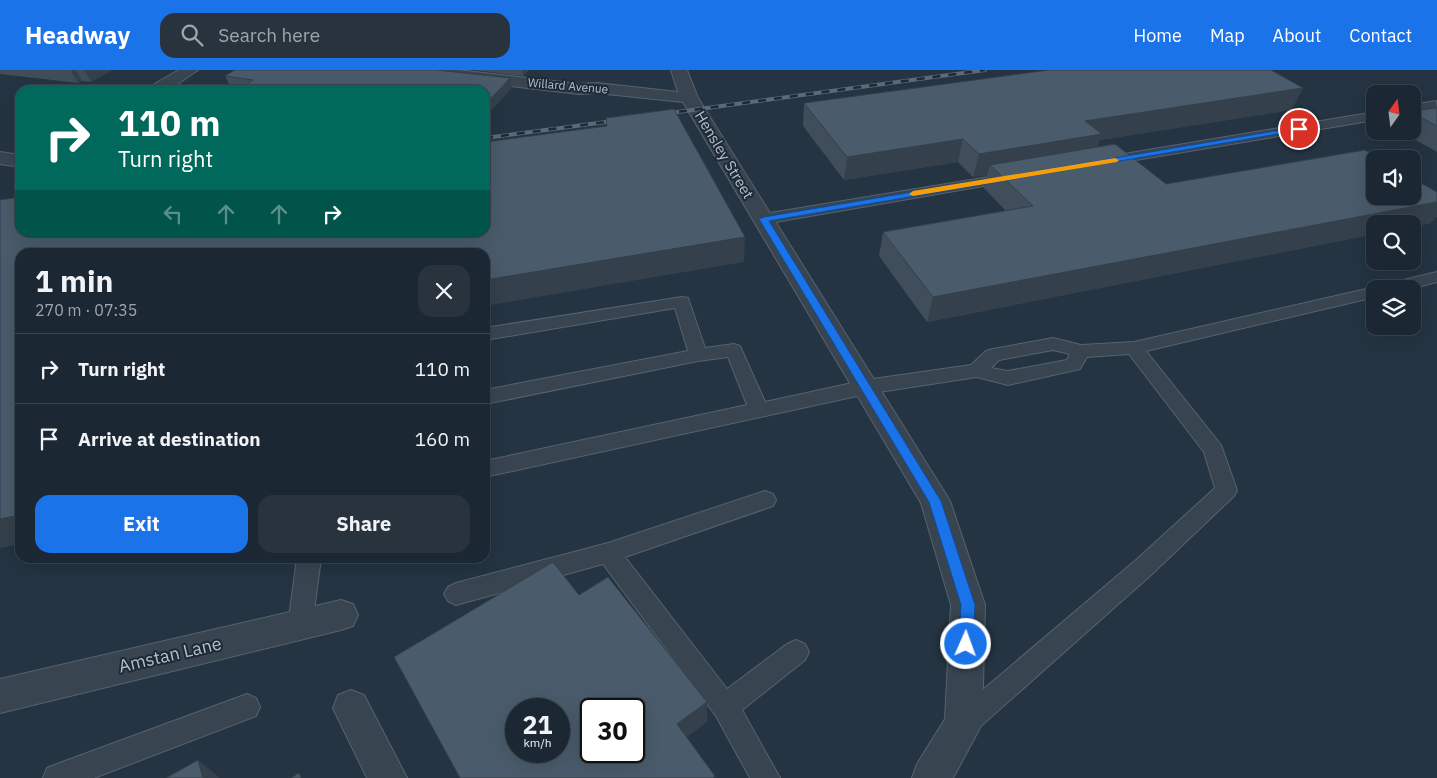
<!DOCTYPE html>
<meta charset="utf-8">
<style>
body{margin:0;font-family:"IBM Plex Sans",sans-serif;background:#28333e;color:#f1f3f6;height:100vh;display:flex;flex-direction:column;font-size:19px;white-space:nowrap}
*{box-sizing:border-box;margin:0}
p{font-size:16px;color:#a0a5ac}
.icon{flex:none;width:28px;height:28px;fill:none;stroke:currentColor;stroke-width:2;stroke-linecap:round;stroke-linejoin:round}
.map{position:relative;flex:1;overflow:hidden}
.sheet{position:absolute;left:15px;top:178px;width:475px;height:315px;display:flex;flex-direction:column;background:#1b2732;border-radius:15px;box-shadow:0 5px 20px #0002,0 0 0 1px #39444d}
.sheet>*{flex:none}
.top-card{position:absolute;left:15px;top:15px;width:475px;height:152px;border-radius:15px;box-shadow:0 5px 20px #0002,0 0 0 1px #39444d;background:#00695c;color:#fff;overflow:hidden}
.needle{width:32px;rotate:14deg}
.tools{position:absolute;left:1366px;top:15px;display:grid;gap:10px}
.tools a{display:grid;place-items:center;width:55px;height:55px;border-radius:10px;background:#1b2732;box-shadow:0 5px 20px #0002,0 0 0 1px #39444d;font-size:25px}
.speed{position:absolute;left:505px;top:628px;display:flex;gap:10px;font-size:25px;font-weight:700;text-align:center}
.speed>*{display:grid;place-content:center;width:65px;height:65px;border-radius:50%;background:#1b2732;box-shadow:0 5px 20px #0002,0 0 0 1px #39444d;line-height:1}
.speed small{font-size:12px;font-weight:400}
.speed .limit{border:2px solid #111;border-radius:8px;background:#fff;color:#111}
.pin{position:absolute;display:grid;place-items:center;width:42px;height:42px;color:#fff;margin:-21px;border:2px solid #fff;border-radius:50%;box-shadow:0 1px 5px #0007}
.me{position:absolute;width:55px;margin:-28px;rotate:2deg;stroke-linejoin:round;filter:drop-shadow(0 0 4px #0008)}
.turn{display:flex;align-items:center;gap:18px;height:105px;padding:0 20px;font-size:22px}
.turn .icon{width:65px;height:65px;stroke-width:2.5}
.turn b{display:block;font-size:35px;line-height:42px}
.lanes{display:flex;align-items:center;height:48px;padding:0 20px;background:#0003;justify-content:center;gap:25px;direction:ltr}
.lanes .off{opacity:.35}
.round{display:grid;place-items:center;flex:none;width:52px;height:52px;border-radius:15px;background:#28333e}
.overview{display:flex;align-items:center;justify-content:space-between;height:85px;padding:0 20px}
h1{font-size:30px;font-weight:800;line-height:38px}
.primary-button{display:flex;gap:10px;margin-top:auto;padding:10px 20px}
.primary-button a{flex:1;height:58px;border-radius:15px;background:#1a73e8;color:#fff;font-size:20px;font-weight:800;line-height:58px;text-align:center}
.primary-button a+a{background:#28333e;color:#f1f3f6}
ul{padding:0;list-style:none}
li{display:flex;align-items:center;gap:15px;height:70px;padding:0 20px;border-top:1px solid #39444d}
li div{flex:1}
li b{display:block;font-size:19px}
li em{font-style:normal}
header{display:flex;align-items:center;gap:30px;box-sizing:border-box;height:70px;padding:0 25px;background:#1a73e8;color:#fff}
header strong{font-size:24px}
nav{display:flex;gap:28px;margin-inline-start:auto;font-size:18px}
.search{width:350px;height:45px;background:#28333e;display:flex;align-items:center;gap:12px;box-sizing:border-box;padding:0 18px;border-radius:15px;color:#a0a5ac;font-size:19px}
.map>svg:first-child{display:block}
</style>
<header>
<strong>Headway</strong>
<div class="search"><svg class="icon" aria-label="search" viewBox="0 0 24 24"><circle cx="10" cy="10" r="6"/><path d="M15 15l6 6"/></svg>Search here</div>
<nav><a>Home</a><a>Map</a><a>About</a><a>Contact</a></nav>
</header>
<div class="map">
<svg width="1437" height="708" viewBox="0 0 1437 708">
<rect width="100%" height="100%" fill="#243442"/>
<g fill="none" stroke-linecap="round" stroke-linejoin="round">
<g stroke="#56636f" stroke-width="2">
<path id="service" d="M 1436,31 L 1437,39 L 1412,43 L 1412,35 Z
M 1375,42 L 1375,50 L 1106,95 L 1099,91 L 1106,87 Z
M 1013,103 L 1018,104 L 1020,107 L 1018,110 L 764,154 L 759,152 L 756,149 L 759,146 L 764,144 Z
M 1437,202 L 1437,212 L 1410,219 L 1375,219 L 1375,227 L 1146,281 L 1221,375 L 1237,420 L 1234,426 L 1152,504 L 973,663 L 963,667 L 953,663 L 949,654 L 953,645 L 1136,490 L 1215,418 L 1204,382 L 1129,284 L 1087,287 L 1080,299 L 1008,315 L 977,307 L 866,324 L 485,407 L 485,391 L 747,335 L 728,287 L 698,291 L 485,334 L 485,320 L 688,281 L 675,238 L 485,270 L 485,258 L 682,227 L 688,228 L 705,278 L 734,274 L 740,276 L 765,332 L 866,310 L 971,295 L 986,281 L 993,279 L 1053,268 L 1081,275 L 1134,272 L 1375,217 L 1380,218 L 1382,215 ZM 1053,280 L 1070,284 L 1067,290 L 1008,301 L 991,298 L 999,290 Z
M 765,421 L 773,424 L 776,430 L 773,436 L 625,487 L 727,619 L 787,574 L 796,570 L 805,574 L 809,582 L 805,590 L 742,640 L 780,708 L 750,708 L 716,646 L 603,494 L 456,535 L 448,531 L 444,524 L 448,517 L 456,513 L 608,473 Z
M 297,488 L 321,488 L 312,555 L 309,563 L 300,566 L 291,563 L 288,555 Z
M 247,624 L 256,628 L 260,637 L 256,646 L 94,708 L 43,708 L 47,698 L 57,694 Z"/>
</g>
<g stroke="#56636f" stroke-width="2">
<path id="minor" d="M 179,0 L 198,0 L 169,20 L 149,20 L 151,16 Z
M 408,0 L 458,0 L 579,14 L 597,13 L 678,22 L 671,0 L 687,0 L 698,28 L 950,431 L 985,535 L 982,654 L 953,708 L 912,708 L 917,694 L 945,649 L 951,535 L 921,433 L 683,32 L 597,23 L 579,24 L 416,5 L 410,3 Z
M 0,82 L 20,85 L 20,97 L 0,94 Z
M 341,530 L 353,534 L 358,545 L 353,556 L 341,560 L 0,643 L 0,609 Z
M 351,620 L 364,625 L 407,708 L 367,708 L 333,638 L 338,625 Z"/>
</g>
<use href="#service" fill="#384551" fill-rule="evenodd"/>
<use href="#minor" fill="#384551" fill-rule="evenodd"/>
<g stroke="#5a6a78" stroke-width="4">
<path id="rail" d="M 663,44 L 985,0
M 485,68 L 621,50"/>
</g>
<use href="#rail" stroke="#1d2a36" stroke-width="2.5" stroke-dasharray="8" stroke-linecap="butt"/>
</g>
<path fill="#404e5c" d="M 0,0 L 112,0 L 91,12 L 82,11 L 78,13 L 0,4 Z
M 474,0 L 529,0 L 523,6 Z
M 225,6 L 510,8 L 512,18 L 485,20 L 239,20 L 239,19 L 241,17 L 230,16 Z
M 1303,18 L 1291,40 L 1100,70 L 1097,77 L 1166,114 L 1437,122 L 1437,146 L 1431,153 L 1412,157 L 1412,154 L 1375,154 L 1375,164 L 927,252 L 879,186 L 883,162 L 1006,141 L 984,118 L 987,105 L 973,107 L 958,92 L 844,110 L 803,56 L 804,33 Z
M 1437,38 L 1437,82 L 1400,61 L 1412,61 L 1412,41 Z"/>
<path fill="#34404b" d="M 73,0 L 76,0 L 82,11 L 78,13 L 71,1 Z
M 84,0 L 112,0 L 91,12 Z
M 522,0 L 529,0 L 523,6 Z
M 510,8 L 512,18 L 485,47 L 485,35 Z
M 1303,18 L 1291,40 L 1100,70 L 1094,87 L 990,95 L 987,105 L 973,107 L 979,84 L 1085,51 Z
M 963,69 L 958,92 L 844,110 L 847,87 Z
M 1437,132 L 1437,146 L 1431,153 L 1412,157 L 1412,154 L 1375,154 L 1375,164 L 927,252 L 933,227 Z
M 745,167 L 744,192 L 485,236 L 485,210 Z
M 20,445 L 20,474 L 0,478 L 0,449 Z
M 707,632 L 707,652 L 678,674 L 677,654 Z
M 198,690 L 218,706 L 219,708 L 203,708 Z"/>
<path fill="#4a5b6b" stroke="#34404b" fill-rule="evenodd" d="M 235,0 L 436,0 L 510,8 L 485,35 L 485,20 L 246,20 L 239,19 L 253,10 L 225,6 Z
M 1049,0 L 1271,0 L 1303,18 L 1085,51 L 1102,64 L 979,84 L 963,69 L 847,87 L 804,33 Z
M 1437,38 L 1437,56 L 1412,43 L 1412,41 Z
M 674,39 L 745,167 L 485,210 L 485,182 L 20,182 L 20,445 L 0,449 L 0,130 L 20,127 L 20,162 L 485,162 L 485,72 L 607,56 L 606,48 Z
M 1115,74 L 1166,114 L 1365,80 L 1380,89 L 1375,89 L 1375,126 L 1412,126 L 1412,108 L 1437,122 L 1437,132 L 933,227 L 883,162 L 1033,136 L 990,95 Z
M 553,492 L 579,525 L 608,507 L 707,632 L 677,654 L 715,706 L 713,708 L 460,708 L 394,587 ZM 516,639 L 559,639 L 559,681 L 516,681 ZM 591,639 L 634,639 L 634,681 L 591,681 Z
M 198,690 L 203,708 L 166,708 Z
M 299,703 L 301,708 L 291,708 Z"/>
<path fill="#1a73e8" stroke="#114b97" d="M 1299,57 L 1302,59 L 1301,60 L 769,151 L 941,431 L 975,535 L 973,574 L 971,579 L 966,581 L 961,579 L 959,574 L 961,535 L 929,432 L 759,149 L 764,147 Z"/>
<path fill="#f59e0b" d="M 1115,88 L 1119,90 L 1117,92 L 913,126 L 909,124 L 913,121 Z"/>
<g text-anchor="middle" stroke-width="4" stroke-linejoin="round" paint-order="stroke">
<g font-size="12" fill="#b5c0cc" stroke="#1d2a36">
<text transform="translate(568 16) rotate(5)" y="4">Willard Avenue</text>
</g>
<g font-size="15" fill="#b5c0cc" stroke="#1d2a36">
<text transform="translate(724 85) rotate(59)" y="5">Hensley Street</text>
</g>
<g font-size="18" fill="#b5c0cc" stroke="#1d2a36">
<text transform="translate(170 585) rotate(-13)" y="6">Amstan Lane</text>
</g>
</g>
</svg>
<div class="tools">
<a><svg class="needle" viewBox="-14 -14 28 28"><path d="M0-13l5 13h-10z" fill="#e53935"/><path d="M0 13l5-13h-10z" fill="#a0a5ac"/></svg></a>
<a><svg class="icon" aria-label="sound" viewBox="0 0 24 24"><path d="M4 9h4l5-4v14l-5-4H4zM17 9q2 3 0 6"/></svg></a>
<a><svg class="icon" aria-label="search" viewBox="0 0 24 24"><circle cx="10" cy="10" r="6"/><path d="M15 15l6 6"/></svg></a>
<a><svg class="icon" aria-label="layers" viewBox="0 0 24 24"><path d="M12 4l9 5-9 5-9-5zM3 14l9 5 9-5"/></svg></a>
</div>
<div class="speed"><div>21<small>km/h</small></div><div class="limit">30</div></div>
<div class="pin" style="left:1299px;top:59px;background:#d93025"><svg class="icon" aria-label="arrive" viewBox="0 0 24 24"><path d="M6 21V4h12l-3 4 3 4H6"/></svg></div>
<svg class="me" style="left:966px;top:574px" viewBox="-20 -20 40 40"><circle r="17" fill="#1a73e8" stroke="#fff" stroke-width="3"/><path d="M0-11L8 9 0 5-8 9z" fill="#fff"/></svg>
<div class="top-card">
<div class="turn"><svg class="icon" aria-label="right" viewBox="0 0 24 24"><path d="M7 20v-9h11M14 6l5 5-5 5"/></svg><div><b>110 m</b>Turn right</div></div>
<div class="lanes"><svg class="icon off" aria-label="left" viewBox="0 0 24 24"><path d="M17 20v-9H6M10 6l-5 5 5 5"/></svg><svg class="icon off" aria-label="ahead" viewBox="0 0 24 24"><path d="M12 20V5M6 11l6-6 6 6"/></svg><svg class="icon off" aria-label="ahead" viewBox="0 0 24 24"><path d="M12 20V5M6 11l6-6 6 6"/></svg><svg class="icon" aria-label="right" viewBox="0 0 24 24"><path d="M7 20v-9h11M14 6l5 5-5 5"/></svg></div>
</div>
<section class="sheet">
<div class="overview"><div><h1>1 min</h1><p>270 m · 07:35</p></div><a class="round"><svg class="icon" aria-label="close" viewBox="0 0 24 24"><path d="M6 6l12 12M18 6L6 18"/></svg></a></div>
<ul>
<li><svg class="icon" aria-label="right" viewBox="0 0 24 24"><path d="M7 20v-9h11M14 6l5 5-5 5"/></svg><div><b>Turn right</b></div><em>110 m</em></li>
<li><svg class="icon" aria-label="arrive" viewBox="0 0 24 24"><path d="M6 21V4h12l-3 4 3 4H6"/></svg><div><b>Arrive at destination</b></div><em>160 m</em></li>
</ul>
<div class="primary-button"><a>Exit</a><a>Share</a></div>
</section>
</div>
